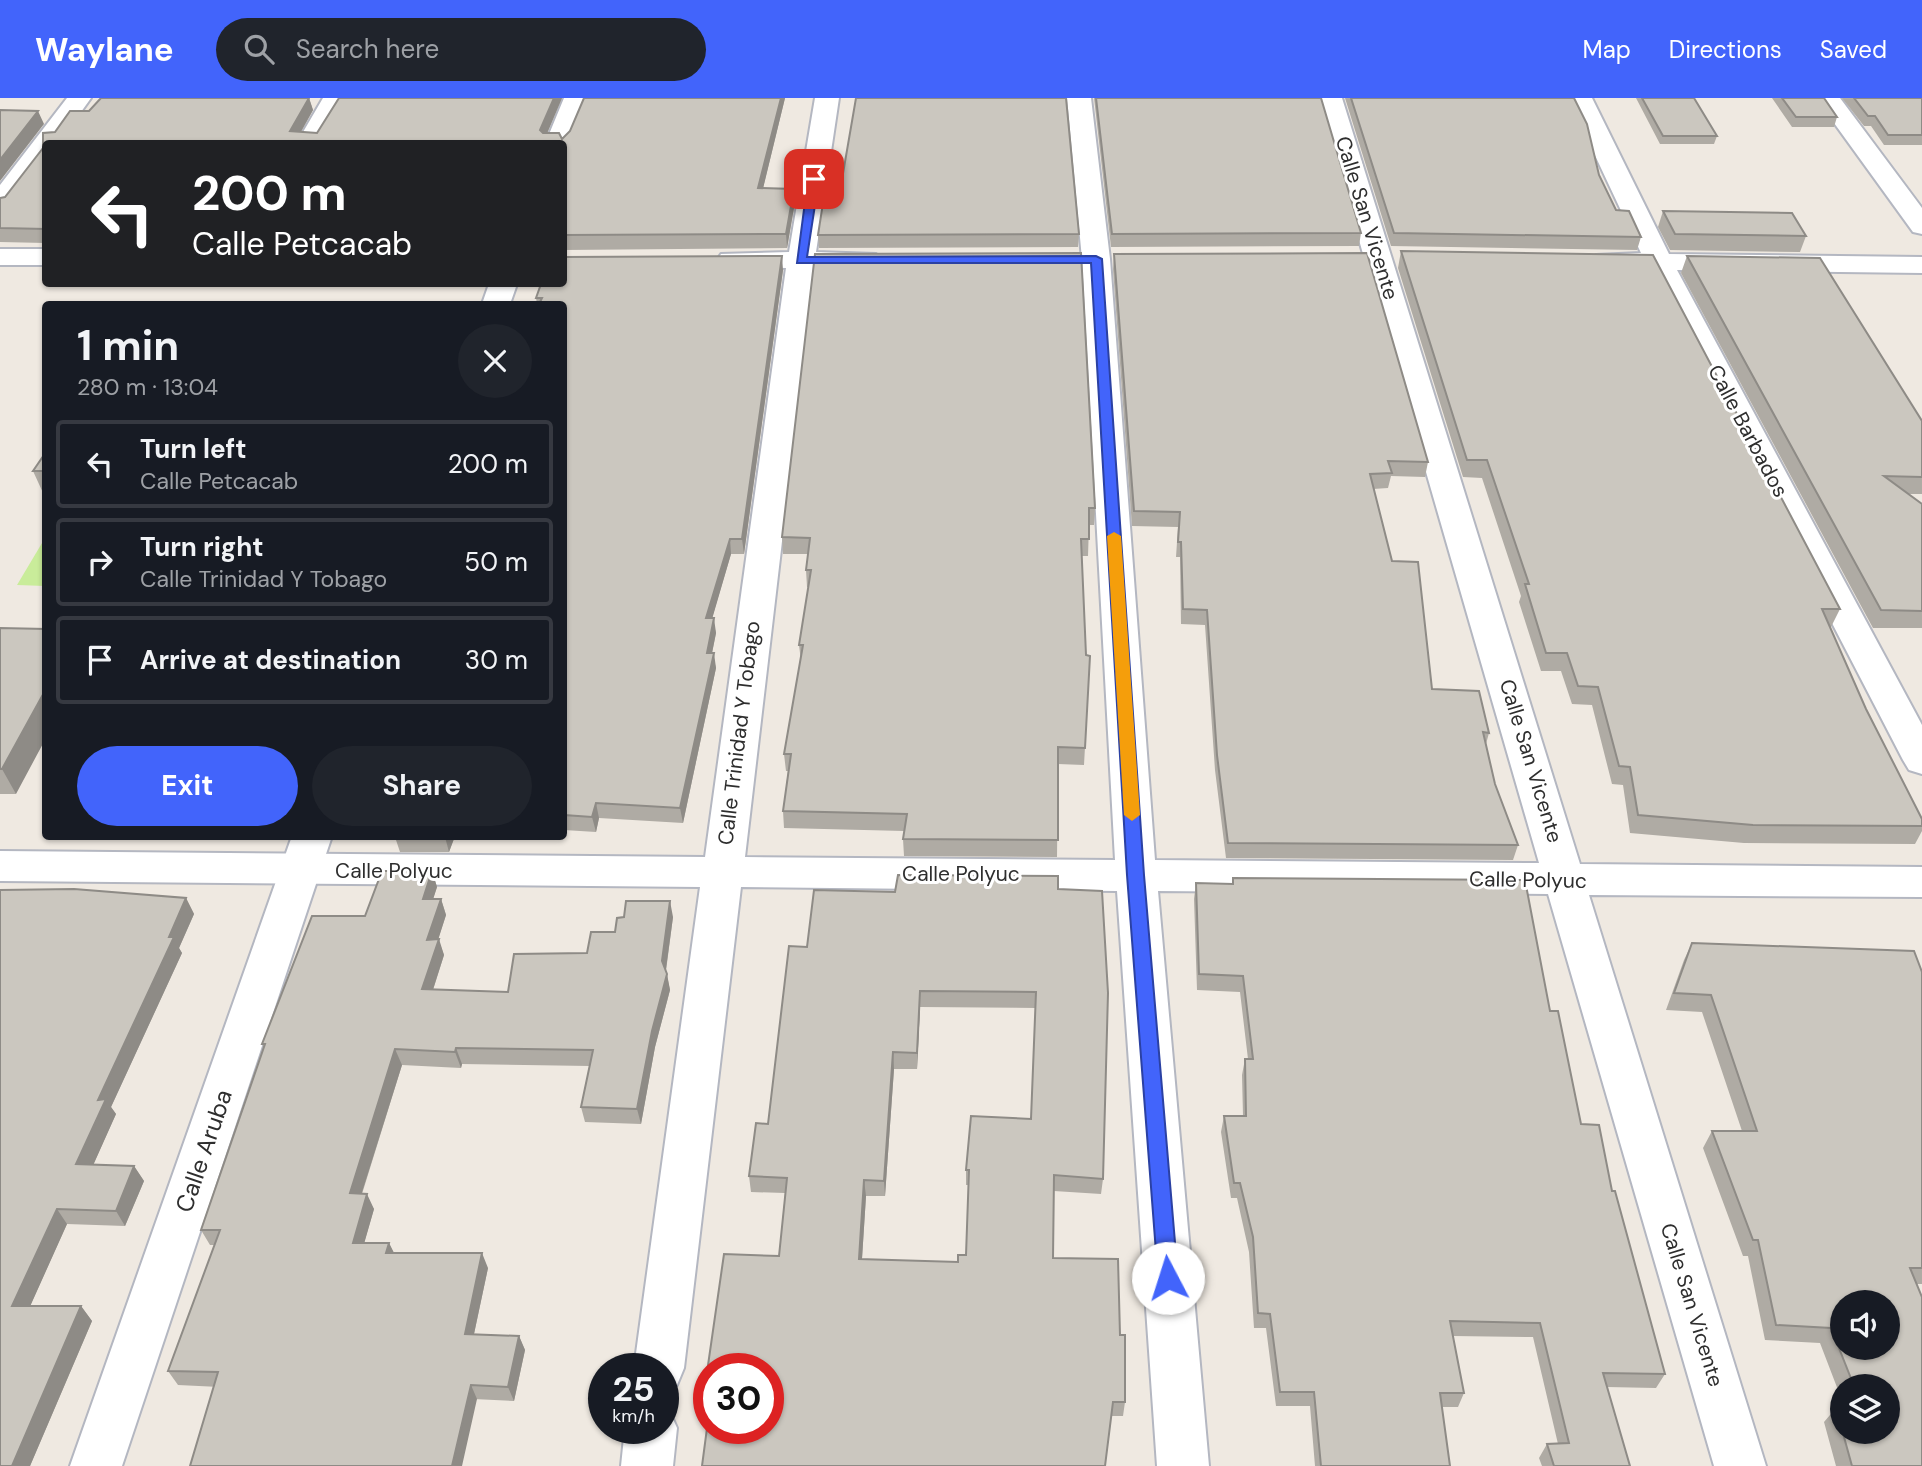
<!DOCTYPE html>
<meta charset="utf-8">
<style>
body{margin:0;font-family:"DM Sans",sans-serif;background:#20242c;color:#f1f3f6;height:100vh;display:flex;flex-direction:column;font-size:26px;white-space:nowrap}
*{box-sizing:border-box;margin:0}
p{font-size:23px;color:#9ea1a6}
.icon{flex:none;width:38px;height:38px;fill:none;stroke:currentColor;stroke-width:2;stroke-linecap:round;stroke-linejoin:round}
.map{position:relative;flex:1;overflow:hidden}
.panel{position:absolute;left:42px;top:203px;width:525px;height:539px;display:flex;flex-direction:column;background:#171b24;border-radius:7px;box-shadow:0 2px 5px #0004}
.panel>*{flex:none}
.top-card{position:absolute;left:42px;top:42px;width:525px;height:147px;border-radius:7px;box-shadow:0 2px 5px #0004;background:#202124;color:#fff;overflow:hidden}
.controls{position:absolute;left:1830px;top:1192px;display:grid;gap:14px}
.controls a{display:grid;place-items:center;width:70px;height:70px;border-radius:50%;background:#171b24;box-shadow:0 2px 5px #0004;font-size:35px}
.speed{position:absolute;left:588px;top:1255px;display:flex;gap:14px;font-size:35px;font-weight:700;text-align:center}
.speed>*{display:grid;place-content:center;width:91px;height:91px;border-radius:50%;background:#171b24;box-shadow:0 2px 5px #0004;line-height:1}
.speed small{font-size:18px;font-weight:400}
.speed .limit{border:10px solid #d22;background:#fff;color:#111}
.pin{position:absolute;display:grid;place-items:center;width:60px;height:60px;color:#fff;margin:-30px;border-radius:14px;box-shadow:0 4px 10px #0006}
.me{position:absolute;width:77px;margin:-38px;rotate:355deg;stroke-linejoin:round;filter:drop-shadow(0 0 5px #0008)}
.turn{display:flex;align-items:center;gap:24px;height:147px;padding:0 35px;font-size:32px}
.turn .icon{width:91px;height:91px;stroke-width:2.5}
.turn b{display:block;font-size:49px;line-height:60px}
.round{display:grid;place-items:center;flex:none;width:74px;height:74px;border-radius:37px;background:#20242c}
.summary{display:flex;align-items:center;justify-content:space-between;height:119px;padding:0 35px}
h1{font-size:42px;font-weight:700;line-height:52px}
.primary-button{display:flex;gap:14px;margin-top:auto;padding:14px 35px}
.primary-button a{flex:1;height:80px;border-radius:42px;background:#4264fb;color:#fff;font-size:28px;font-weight:700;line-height:80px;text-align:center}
.primary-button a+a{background:#20242c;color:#f1f3f6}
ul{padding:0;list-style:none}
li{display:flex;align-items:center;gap:21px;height:88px;margin:0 14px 10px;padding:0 21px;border:4px solid #363941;border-radius:7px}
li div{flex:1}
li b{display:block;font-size:26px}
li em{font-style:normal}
header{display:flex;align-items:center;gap:42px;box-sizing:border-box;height:98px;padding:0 35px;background:#4264fb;color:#fff}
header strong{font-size:33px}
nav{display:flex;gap:38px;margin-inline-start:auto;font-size:24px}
.search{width:490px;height:63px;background:#20242c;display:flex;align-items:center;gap:18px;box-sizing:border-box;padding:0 24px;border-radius:38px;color:#9ea1a6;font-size:26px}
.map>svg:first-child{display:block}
</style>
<header>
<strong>Waylane</strong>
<div class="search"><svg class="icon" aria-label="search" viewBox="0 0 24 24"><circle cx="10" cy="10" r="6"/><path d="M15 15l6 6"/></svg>Search here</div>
<nav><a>Map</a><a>Directions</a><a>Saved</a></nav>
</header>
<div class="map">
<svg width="1922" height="1368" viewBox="0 0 1922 1368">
<rect width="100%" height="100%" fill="#efe9e1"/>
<path fill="#c9ec9a" d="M 45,440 L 45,488 L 17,487 Z"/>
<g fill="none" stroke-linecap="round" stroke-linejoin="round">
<g stroke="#b4b7c1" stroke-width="4">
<path id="street" d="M 67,0 L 91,0 L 58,46 L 46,46 L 46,62 L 9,111 L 0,113 L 0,87 Z
M 323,0 L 347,0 L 321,46 L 296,46 Z
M 815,0 L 839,0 L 816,154 L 876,156 L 880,162 L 876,168 L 814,170 L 745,759 L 1115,762 L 1082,161 L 1067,0 L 1091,0 L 1110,161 L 1155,762 L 1539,765 L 1318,0 L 1342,0 L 1580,766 L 1922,769 L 1922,799 L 1589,797 L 1766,1368 L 1714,1368 L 1548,796 L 1158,793 L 1209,1368 L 1157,1368 L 1117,793 L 741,789 L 684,1270 L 677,1287 L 663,1292 L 663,1270 L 634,1270 L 700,789 L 0,783 L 0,753 L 705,759 L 786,170 L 721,168 L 717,162 L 721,156 L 789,154 Z
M 1568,0 L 1592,0 L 1669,156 L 1922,159 L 1922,175 L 1677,172 L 1922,627 L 1922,676 L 1909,672 L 1903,662 L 1649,172 L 1596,169 L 1592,163 L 1596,157 L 1641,155 Z
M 1816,0 L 1840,0 L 1922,110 L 1922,136 L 1913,134 Z
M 0,151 L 46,151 L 46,167 L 0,167 Z
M 663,1310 L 669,1312 L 677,1330 L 673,1368 L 621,1368 L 625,1330 L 663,1330 Z"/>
</g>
<g stroke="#b4b7c1" stroke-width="4">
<path id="secondary" d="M 564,0 L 588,0 L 570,46 L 564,52 L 564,46 L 545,46 Z
M 489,186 L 517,186 L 510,206 L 482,206 Z
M 292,738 L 332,738 L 122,1368 L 70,1368 Z"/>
</g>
<use href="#street" fill="#fff" fill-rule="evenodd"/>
<use href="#secondary" fill="#fff" fill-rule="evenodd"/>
</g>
<path fill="#afaba4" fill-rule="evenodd" d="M 101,0 L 309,0 L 313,12 L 301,34 L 317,35 L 339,0 L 562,0 L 547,35 L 559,35 L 562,41 L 570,33 L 584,0 L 785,0 L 763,90 L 794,91 L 795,104 L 787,150 L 564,152 L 564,46 L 46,46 L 46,145 L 0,144 L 0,100 L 5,99 L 43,50 L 43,35 L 55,34 L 70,13 L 89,13 Z
M 1094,0 L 1321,0 L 1361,135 L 1359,148 L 1111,149 Z
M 1345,0 L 1574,0 L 1599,77 L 1616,112 L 1641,139 L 1637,152 L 1391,148 Z
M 1636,0 L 1694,0 L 1717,38 L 1714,46 L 1660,46 Z
M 1772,0 L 1824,0 L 1837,19 L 1834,29 L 1792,29 Z
M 1842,0 L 1922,0 L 1922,47 L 1884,47 L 1871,28 L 1864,28 Z
M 840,93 L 1079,136 L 1078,149 L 819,150 L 818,137 Z
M 1663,113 L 1806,138 L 1800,154 L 1670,152 L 1658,129 Z
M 1401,153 L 1840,511 L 1831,529 L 1830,529 L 1866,611 L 1922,721 L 1922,733 L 1915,746 L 1744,745 L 1630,735 L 1623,687 L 1612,686 L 1592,607 L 1572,606 L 1561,573 L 1541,573 L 1519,504 L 1521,498 L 1482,380 L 1463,379 L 1398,170 Z
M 815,156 L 1095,410 L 1094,427 L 1089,427 L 1088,458 L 1082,458 L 1086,557 L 1090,558 L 1084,667 L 1058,666 L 1057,759 L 904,758 L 903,741 L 904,733 L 784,730 L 783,713 L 788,673 L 786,673 L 784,656 L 801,563 L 799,547 L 808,489 L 807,489 L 806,472 L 808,456 L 783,456 L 782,439 Z
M 1114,156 L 1428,364 L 1425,379 L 1391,378 L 1388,390 L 1373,391 L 1392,463 L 1432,591 L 1489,635 L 1486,646 L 1495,686 L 1518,747 L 1513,762 L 1226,760 L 1215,672 L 1205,527 L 1181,526 L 1180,459 L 1176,459 L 1178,429 L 1132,428 L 1113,171 Z
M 1687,158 L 1922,323 L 1922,396 L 1908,396 L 1922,406 L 1922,530 L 1873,530 L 1681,175 Z
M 783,172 L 744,456 L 731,456 L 712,520 L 716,535 L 712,555 L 716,570 L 683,725 L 599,720 L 596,734 L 564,732 L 564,206 L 537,206 L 536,200 Z
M 46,354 L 46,397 L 44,397 L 33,373 Z
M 0,530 L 16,696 L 0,696 Z
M 455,738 L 449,754 L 400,754 L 395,739 Z
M 432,773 L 437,789 L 433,801 L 441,801 L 446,817 L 438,841 L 444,857 L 433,892 L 508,894 L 587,855 L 615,834 L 673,819 L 666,873 L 670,892 L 655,949 L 641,1026 L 585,1024 L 581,1009 L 590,968 L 462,966 L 461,970 L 402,967 L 362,1096 L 374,1111 L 364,1145 L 389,1145 L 394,1155 L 488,1170 L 474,1236 L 519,1238 L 525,1252 L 514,1303 L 178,1287 L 168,1273 L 215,1147 L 210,1147 L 201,1132 L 264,949 L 262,946 L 365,818 Z
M 898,777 L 1058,778 L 1058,791 L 1102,793 L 1108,895 L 1103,1081 L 1101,1096 L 1054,1093 L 1053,1160 L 1118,1161 L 1120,1237 L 1125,1237 L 1125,1304 L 1123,1318 L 1111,1318 L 1105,1368 L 702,1368 L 709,1315 L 709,1330 L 768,1330 L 768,1270 L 709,1270 L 709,1302 L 705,1288 L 724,1156 L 779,1158 L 785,1095 L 751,1094 L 749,1078 L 756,1025 L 768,1026 L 789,848 L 807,849 L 814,792 L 895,794 ZM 920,909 L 1036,910 L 1031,1021 L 971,1018 L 966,1072 L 966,1087 L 969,1087 L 966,1157 L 958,1157 L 958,1164 L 862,1161 L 866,1098 L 885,1098 L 894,971 L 917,971 Z
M 1233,780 L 1550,913 L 1581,1026 L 1612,1093 L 1665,1276 L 1656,1290 L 1607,1289 L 1630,1368 L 1542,1368 L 1539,1360 L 1547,1346 L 1558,1346 L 1533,1239 L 1453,1238 L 1464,1295 L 1458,1309 L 1442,1309 L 1450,1368 L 1315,1368 L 1310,1308 L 1276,1308 L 1266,1230 L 1254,1230 L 1249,1154 L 1237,1100 L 1231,1100 L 1221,1034 L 1224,1018 L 1243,1018 L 1242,977 L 1245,961 L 1248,961 L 1240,894 L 1197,892 L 1194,801 L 1196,785 L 1232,786 Z
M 0,792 L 186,800 L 194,816 L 179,850 L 182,855 L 111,1009 L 116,1016 L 93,1067 L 134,1068 L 144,1083 L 125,1128 L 67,1126 L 30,1208 L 81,1208 L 92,1223 L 30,1368 L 0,1368 Z
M 1692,845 L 1922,874 L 1922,1186 L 1917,1186 L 1922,1368 L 1836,1368 L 1824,1324 L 1836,1310 L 1843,1334 L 1888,1288 L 1843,1288 L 1843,1305 L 1820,1245 L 1765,1242 L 1748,1158 L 1743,1158 L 1703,1050 L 1712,1033 L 1742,1033 L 1702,914 L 1666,912 L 1684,862 Z"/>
<path fill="#8e8b86" d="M 309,0 L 313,12 L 294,46 L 290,33 Z
M 554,0 L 562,0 L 543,45 L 540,32 Z
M 781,0 L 785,0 L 760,103 L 758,90 Z
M 38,13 L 44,26 L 0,83 L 0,62 Z
M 794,91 L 795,104 L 787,150 L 786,136 Z
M 782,158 L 783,172 L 744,456 L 742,441 Z
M 730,441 L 731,456 L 708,535 L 706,520 Z
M 714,520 L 716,535 L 709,570 L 707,555 Z
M 714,555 L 716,570 L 683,725 L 680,710 Z
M 46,591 L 46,640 L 16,696 L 2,671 Z
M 596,705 L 599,720 L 596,734 L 592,719 Z
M 445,738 L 455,738 L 449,754 L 445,739 Z
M 432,773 L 437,789 L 428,817 L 423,801 Z
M 186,800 L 194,816 L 179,850 L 182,855 L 111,1009 L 116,1016 L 87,1081 L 76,1066 L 98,1002 Z
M 441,801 L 446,817 L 433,858 L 427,842 Z
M 670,803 L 673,819 L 665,878 L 662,863 Z
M 439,841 L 444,857 L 428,907 L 422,891 Z
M 667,876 L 670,892 L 655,949 L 641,1026 L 637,1011 L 652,933 Z
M 920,893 L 920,909 L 917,971 L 917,955 Z
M 456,950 L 462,966 L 461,970 L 455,954 Z
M 395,951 L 402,967 L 357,1110 L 350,1095 Z
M 893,954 L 894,971 L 885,1098 L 884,1083 Z
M 134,1068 L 144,1083 L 125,1128 L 116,1113 Z
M 864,1082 L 866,1098 L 861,1176 L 859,1161 Z
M 367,1096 L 374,1111 L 360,1160 L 353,1145 Z
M 57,1111 L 67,1126 L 24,1222 L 12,1208 Z
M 389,1145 L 396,1159 L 386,1155 Z
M 482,1155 L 488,1170 L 471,1250 L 465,1236 Z
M 81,1208 L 92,1223 L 30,1368 L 12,1368 Z
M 519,1238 L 525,1252 L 514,1303 L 508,1289 Z
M 471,1287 L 477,1301 L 462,1368 L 452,1368 Z"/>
<path fill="#cbc7bf" stroke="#8e8b86" stroke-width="2" fill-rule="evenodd" d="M 101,0 L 309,0 L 290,33 L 317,35 L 339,0 L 554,0 L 540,32 L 543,35 L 559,35 L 562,41 L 570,33 L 584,0 L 781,0 L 758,90 L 794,91 L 786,136 L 564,137 L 564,46 L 46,46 L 46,131 L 0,130 L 0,100 L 5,99 L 43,50 L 43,35 L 55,34 L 70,13 L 89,13 Z
M 856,0 L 1066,0 L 1079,136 L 818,137 L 825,92 L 840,93 Z
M 1096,0 L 1321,0 L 1361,135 L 1112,136 Z
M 1351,0 L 1574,0 L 1587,26 L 1599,77 L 1616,112 L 1629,113 L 1641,139 L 1394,135 Z
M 1642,0 L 1694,0 L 1717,38 L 1663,38 Z
M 1782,0 L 1824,0 L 1837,19 L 1796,19 Z
M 1854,0 L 1922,0 L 1922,37 L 1888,37 L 1875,18 L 1868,18 Z
M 0,12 L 38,13 L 0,62 Z
M 1663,113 L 1792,115 L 1806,138 L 1675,136 Z
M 1401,153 L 1653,157 L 1840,511 L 1822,511 L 1866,611 L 1922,721 L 1922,728 L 1753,727 L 1638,717 L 1630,669 L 1619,668 L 1598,589 L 1578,588 L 1567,555 L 1546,555 L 1525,486 L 1529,486 L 1487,362 L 1467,362 Z
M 1081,155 L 1095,410 L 1089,410 L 1089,441 L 1081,441 L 1086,557 L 1090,558 L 1085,650 L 1058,649 L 1058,742 L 903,741 L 907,716 L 783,713 L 791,656 L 784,656 L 803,547 L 799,547 L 811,472 L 806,472 L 810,440 L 782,439 L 815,156 Z
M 1367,155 L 1428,364 L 1388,363 L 1392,375 L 1370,376 L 1392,463 L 1418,464 L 1432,591 L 1479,593 L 1489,635 L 1483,634 L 1495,686 L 1518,747 L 1228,745 L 1217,657 L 1207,512 L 1183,511 L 1181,444 L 1178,444 L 1180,414 L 1134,413 L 1114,156 Z
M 782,158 L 742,441 L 730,441 L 706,520 L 714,520 L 707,555 L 714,555 L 680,710 L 596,705 L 592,719 L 564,717 L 564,552 L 565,548 L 564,548 L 564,206 L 539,206 L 542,200 L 536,200 L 541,186 L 564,186 L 564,159 Z
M 1687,158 L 1820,160 L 1922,323 L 1922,379 L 1884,378 L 1922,406 L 1922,513 L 1881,512 Z
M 46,354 L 46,373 L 33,373 Z
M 0,530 L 46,531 L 46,591 L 2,671 L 0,671 Z
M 395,738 L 445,738 L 445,739 Z
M 382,773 L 432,773 L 423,801 L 441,801 L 427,842 L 439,841 L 422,891 L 508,894 L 514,856 L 587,855 L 591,834 L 615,834 L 617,820 L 624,819 L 626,803 L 670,803 L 662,863 L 667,876 L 652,933 L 637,1011 L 581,1009 L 593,952 L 456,950 L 455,954 L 395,951 L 350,1095 L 367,1096 L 353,1145 L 389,1145 L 386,1155 L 482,1155 L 465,1236 L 519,1238 L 508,1289 L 471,1287 L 452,1368 L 190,1368 L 218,1274 L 168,1273 L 220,1132 L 201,1132 L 265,946 L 262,946 L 312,818 L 365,818 Z
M 898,777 L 1058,778 L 1058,791 L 1102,793 L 1108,895 L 1103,1081 L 1054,1077 L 1053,1160 L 1118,1161 L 1120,1237 L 1125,1237 L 1125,1304 L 1113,1304 L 1105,1368 L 702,1368 L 709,1315 L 709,1330 L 768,1330 L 768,1270 L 709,1270 L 709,1288 L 705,1288 L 724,1156 L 779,1158 L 787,1080 L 749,1078 L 756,1025 L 768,1026 L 789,848 L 807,849 L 814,792 L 895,794 ZM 920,893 L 1036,894 L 1031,1021 L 971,1018 L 966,1072 L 969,1072 L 966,1157 L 958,1157 L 958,1164 L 859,1161 L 864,1082 L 884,1083 L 893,954 L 917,955 Z
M 1233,780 L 1525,782 L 1550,913 L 1558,913 L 1581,1026 L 1599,1027 L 1612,1093 L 1615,1093 L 1665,1276 L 1603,1275 L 1630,1368 L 1554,1368 L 1547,1346 L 1569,1345 L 1540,1225 L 1450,1223 L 1464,1295 L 1440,1295 L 1450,1368 L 1321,1368 L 1314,1294 L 1280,1294 L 1270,1216 L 1258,1215 L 1253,1139 L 1240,1085 L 1234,1085 L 1224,1018 L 1246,1018 L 1245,961 L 1253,961 L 1243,878 L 1199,876 L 1196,785 L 1233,786 Z
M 74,791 L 186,800 L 169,839 L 174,839 L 98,1002 L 106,1001 L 76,1066 L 134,1068 L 116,1113 L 57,1111 L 12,1208 L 81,1208 L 12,1368 L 0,1368 L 0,792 Z
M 1692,845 L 1914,853 L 1922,874 L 1922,1170 L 1910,1170 L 1922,1199 L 1922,1368 L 1852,1368 L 1836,1310 L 1843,1310 L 1843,1334 L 1888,1334 L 1888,1288 L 1854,1288 L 1831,1230 L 1776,1227 L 1758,1142 L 1753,1142 L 1712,1033 L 1757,1033 L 1711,897 L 1674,895 ZM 1843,1204 L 1888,1204 L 1888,1250 L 1843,1250 Z"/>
<path fill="#4264fb" stroke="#2b41a3" stroke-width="2" d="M 814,78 L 819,81 L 807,159 L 1096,158 L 1102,161 L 1144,777 L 1178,1180 L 1175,1186 L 1168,1189 L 1161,1186 L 1158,1180 L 1127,777 L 1091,165 L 797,165 L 808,81 Z"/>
<path fill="#f59e0b" d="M 1114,434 L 1121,438 L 1140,717 L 1132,723 L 1124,717 L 1107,438 Z"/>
<g text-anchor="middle" stroke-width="6" stroke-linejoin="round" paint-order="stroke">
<g font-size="21" fill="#2e2e2e" stroke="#fff">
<text transform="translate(1367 120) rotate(73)" y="7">Calle San Vicente</text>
<text transform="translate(1748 333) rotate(62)" y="7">Calle Barbados</text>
<text transform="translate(739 635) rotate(-83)" y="7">Calle Trinidad Y Tobago</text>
<text transform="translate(1531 663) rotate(73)" y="7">Calle San Vicente</text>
<text x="394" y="780">Calle Polyuc</text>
<text x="961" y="783">Calle Polyuc</text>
<text transform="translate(1528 782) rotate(1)" y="7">Calle Polyuc</text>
<text transform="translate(1692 1207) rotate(73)" y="7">Calle San Vicente</text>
</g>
<g font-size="24" fill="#2e2e2e" stroke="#fff">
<text transform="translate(204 1053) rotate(-71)" y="8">Calle Aruba</text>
</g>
</g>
</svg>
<div class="controls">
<a><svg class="icon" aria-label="sound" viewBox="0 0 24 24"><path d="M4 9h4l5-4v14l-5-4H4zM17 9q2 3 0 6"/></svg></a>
<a><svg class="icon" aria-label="layers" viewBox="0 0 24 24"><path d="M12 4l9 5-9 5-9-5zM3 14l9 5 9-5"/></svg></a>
</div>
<div class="speed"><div>25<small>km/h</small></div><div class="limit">30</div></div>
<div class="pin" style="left:814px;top:81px;background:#d93025"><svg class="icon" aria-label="arrive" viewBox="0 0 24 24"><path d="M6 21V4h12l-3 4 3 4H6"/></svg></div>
<svg class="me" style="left:1168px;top:1180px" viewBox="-20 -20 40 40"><circle r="19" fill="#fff"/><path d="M0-13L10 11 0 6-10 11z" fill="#4264fb"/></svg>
<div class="top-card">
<div class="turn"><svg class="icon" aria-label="left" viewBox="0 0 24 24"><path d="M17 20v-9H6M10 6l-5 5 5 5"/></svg><div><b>200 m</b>Calle Petcacab</div></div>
</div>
<section class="panel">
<div class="summary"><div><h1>1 min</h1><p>280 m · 13:04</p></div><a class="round"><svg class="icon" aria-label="close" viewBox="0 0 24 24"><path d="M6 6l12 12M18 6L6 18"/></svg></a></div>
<ul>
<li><svg class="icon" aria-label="left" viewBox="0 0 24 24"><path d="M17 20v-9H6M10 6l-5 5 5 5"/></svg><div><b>Turn left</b><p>Calle Petcacab</p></div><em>200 m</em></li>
<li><svg class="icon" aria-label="right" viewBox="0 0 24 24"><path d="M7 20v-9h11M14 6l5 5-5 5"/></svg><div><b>Turn right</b><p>Calle Trinidad Y Tobago</p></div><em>50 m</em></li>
<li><svg class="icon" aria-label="arrive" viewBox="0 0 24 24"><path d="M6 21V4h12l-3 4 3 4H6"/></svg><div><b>Arrive at destination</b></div><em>30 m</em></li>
</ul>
<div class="primary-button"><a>Exit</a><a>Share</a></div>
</section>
</div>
